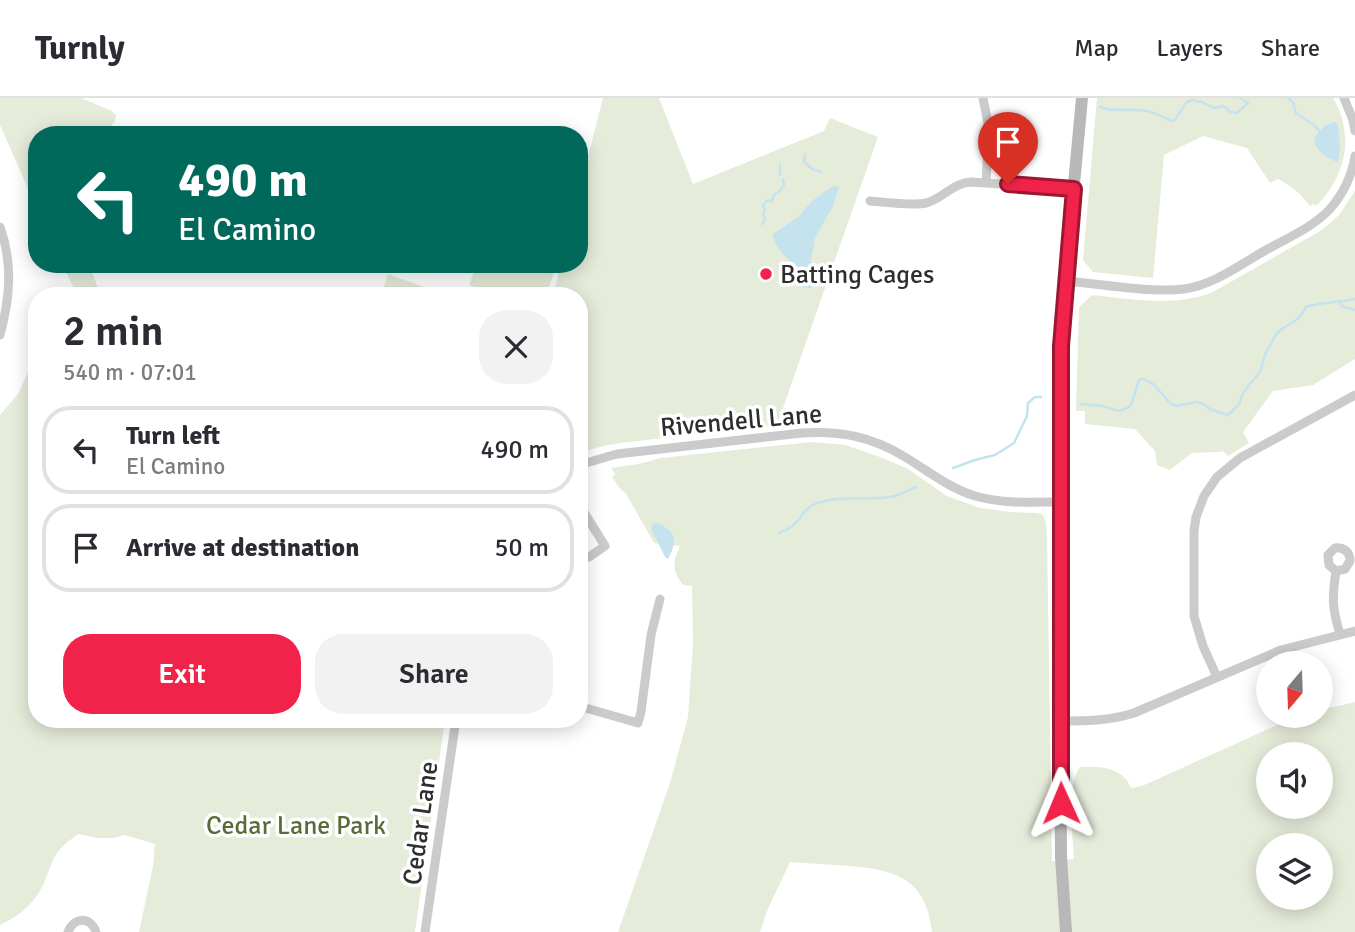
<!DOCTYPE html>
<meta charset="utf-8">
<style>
body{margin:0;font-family:Signika,sans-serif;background:#f2f2f3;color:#2b2b33;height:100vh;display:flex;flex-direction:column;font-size:26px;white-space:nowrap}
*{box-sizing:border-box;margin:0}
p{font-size:23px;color:#7c7c81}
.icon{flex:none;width:38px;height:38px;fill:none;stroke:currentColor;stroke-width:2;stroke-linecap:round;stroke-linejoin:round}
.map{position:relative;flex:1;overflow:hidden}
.panel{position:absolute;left:28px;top:189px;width:560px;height:441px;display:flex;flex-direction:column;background:#fff;border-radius:28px;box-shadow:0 4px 18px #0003}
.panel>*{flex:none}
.hud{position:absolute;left:28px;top:28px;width:560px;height:147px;border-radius:28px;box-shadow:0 4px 18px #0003;background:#00695c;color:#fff;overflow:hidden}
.needle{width:46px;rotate:199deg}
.controls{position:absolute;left:1256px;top:553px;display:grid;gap:14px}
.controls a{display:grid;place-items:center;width:77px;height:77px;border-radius:50%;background:#fff;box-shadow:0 4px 18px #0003;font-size:35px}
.pin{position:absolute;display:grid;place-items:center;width:60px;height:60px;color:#fff;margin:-72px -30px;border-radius:50% 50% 50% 0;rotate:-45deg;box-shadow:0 0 7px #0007}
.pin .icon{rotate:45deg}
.me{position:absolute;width:77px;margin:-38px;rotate:359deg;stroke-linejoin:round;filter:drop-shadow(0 0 5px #0008)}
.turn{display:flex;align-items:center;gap:24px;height:147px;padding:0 35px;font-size:32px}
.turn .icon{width:91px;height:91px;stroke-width:2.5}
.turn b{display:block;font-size:49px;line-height:60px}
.round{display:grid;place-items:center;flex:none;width:74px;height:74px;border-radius:28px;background:#f2f2f3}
.head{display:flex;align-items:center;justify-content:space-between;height:119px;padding:0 35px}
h1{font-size:42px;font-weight:600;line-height:52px}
.cta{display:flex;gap:14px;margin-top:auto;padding:14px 35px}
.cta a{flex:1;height:80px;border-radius:28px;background:#f1234b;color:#fff;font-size:28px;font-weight:600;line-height:80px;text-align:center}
.cta a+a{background:#f2f2f3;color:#2b2b33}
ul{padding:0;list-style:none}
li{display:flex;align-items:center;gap:21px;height:88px;margin:0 14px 10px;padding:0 21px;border:4px solid #e1e1e2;border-radius:28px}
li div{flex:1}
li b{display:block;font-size:26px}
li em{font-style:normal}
header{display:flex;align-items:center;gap:42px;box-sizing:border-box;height:98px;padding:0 35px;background:#fff;border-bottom:2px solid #e1e1e2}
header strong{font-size:33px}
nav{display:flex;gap:38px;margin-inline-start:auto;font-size:24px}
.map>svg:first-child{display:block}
</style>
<header>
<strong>Turnly</strong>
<nav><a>Map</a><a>Layers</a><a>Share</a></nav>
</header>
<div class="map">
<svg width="1355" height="834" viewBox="0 0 1355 834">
<rect width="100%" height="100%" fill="#fff"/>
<path fill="#e6ecda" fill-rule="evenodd" d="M 0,0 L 81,0 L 112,13 L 116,17 L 115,23 L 104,37 L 37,37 L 37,111 L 0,27 Z
M 603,0 L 659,0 L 693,86 L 824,33 L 830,20 L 878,39 L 777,327 L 620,345 L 603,348 L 579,355 L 579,198 L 553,198 L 561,166 L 579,166 L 579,94 Z
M 1097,0 L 1333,0 C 1355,37 1346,79 1316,108 L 1313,106 L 1310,108 C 1301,96 1292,88 1278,81 L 1270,85 L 1247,50 L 1203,38 L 1164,57 L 1153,180 L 1093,174 L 1083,162 Z
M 1355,93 L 1355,261 L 1313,287 L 1273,293 L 1243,334 L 1249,345 L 1228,358 L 1223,353 L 1219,354 L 1192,355 L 1170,372 L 1157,367 L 1155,353 L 1135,331 L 1085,326 L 1085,313 L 1076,313 L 1079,209 L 1092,197 C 1132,201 1172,209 1211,195 L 1322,132 L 1339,117 Z
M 62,166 L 89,166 L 101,198 L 78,198 Z
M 477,166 L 557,166 L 546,198 L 501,198 L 469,187 Z
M 388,176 L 449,198 L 381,198 Z
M 37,269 L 37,621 L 445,621 L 415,834 L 139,834 L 153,768 L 155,746 L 125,737 L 113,740 L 97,740 L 78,736 C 70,742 63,747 57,755 C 49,767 47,783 38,796 C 29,810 15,820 0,827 L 0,317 L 18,296 L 28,274 Z
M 812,344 L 845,347 L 880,359 L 908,371 L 947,398 L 980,410 L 1011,414 L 1036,415 L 1042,416 L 1046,424 L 1047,440 L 1052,763 L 1074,761 C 1073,735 1065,691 1080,669 C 1100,668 1123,669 1131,690 L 1142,688 L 1295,619 L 1321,618 L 1321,612 L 1355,604 L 1355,834 L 932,834 C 926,781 897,772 850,768 C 830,767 810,765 790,764 L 767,813 L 760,834 L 618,834 L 670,685 L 688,619 L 693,546 L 692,488 L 683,487 C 671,471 673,465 680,448 L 654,445 L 625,394 L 621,392 L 612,379 L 615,376 L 611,370 L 639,366 L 661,360 ZM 1269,656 L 1321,656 L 1321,709 L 1269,709 ZM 1269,747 L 1321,747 L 1321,800 L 1269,800 Z"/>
<path fill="#c4e3ee" d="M 1335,24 L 1338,27 L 1340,51 L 1338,64 C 1326,60 1316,54 1314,41 C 1319,33 1325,25 1335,24 Z
M 833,88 L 839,89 L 833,108 L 815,140 L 811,162 L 812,188 L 811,190 L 800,189 C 797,183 798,178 795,172 C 789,159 773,150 773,136 L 798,119 L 812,103 Z
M 657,425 C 677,434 678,442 668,461 L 665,459 L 651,431 L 652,426 Z"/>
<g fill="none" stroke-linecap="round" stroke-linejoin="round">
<path stroke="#c4e3ee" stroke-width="2.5" d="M 1288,0 L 1293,4 L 1296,15 L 1314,27 L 1320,34
M 1100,9 C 1116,15 1131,10 1147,13 C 1157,15 1165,21 1174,23 L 1187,4 L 1192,2 L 1202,4 L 1214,10 L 1222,8 L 1227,10 L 1228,13 L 1237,15 L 1248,5 L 1240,0
M 805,56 L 804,64 L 812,71 L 821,74
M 780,77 L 780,67
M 762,126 L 765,121 L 763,116 L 765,113 L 763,107 L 767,103 L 772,103 L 774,97 L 779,94 L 784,87 L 783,81
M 1340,204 L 1342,208 L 1355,212
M 1081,306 L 1103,308 L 1118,313 L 1125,311 L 1131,307 L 1139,282 L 1144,281 L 1153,286 L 1171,306 L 1177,308 L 1196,304 L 1203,306 L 1210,311 L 1228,317 L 1240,305 L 1242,297 L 1249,287 L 1260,274 L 1266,254 L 1277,235 L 1283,230 L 1295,223 L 1301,217 L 1306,209 C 1322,203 1339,205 1355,201
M 953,370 L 975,362 L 995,357 L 1014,345 L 1027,318 L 1028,305 L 1035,299 L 1041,299
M 779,435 C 802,428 799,411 818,405 C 844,396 870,404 895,398 C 902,396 909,392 916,389"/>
<path stroke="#cbcbcb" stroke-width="9" d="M 983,0 L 989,30 L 986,85
M 1344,0 L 1353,22 L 1355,33
M 870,103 C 885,104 912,108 926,105 C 943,101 952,85 971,84 L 1074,91
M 0,129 C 13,165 10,200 0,237
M 1065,183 C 1101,186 1149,195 1184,191 C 1214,187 1241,166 1266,152 C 1288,140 1313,129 1330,111 C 1343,96 1352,78 1355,58
M 579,367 L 617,356 L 802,335 C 841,333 871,338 905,359 C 928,373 949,390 975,398 C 1003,406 1032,404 1061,404
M 579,412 L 582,411 L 605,448 L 589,459 L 579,458
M 1336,473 L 1329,467 L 1328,457 L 1335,450 C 1344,449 1350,454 1350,463 L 1345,471 L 1336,473 C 1332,499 1332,510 1340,536
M 1217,579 L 1203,548 L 1194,518 L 1194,433 L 1196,419 L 1204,398 L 1217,379 L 1240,360 L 1355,297
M 579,608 L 638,625 L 641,614 L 651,537 L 660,501
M 1060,623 C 1085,623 1109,623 1134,615 L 1281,552 L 1355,533
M 68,834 C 74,819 90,818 96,834
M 425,834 L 456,621"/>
<path stroke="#b8b8b8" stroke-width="12" d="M 1066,834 L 1061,759 L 1060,623 L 1061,248 L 1065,183 L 1082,0"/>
</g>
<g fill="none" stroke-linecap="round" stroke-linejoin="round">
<g stroke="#9d1731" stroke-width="18">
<path id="route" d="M 1008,86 L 1074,91 L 1061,248 L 1061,705"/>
</g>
<use href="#route" stroke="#f1234b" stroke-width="12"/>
</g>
<circle fill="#f1234b" stroke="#fff" stroke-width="2.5" cx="766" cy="176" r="7"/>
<g text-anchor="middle" stroke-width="7" stroke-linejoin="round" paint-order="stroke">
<g font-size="26" fill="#2e2e2e" stroke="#fff" text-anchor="start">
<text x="780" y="185">Batting Cages</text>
</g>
<g font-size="26" fill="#2e2e2e" stroke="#fff">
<text transform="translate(741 322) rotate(-5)" y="9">Rivendell Lane</text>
<text transform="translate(420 725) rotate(-82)" y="9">Cedar Lane</text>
</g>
<g font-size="26" fill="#576c38" stroke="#fff">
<text x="296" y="736">Cedar Lane Park</text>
</g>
</g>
</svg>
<div class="controls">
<a><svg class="needle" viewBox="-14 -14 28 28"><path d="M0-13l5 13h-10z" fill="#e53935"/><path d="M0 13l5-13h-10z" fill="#7c7c81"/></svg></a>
<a><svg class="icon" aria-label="sound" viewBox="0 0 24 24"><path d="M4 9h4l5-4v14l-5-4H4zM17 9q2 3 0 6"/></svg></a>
<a><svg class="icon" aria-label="layers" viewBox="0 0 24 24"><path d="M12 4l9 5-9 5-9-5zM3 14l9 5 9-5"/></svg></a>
</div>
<div class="pin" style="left:1008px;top:86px;background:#d93025"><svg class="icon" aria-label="arrive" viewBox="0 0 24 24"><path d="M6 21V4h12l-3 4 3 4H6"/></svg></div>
<svg class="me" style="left:1061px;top:705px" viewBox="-20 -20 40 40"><path d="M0-17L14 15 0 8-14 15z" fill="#f1234b" stroke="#fff" stroke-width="4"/></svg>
<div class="hud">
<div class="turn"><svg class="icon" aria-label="left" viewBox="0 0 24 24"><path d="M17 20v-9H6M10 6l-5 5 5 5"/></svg><div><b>490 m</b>El Camino</div></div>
</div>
<section class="panel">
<div class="head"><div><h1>2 min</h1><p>540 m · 07:01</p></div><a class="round"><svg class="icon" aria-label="close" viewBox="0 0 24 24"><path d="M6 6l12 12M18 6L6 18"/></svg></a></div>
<ul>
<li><svg class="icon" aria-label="left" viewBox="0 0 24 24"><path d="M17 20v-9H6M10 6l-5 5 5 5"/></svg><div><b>Turn left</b><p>El Camino</p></div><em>490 m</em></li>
<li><svg class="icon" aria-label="arrive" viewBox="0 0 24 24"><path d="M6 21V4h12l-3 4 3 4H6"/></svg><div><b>Arrive at destination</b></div><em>50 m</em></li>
</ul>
<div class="cta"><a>Exit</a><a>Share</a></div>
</section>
</div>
